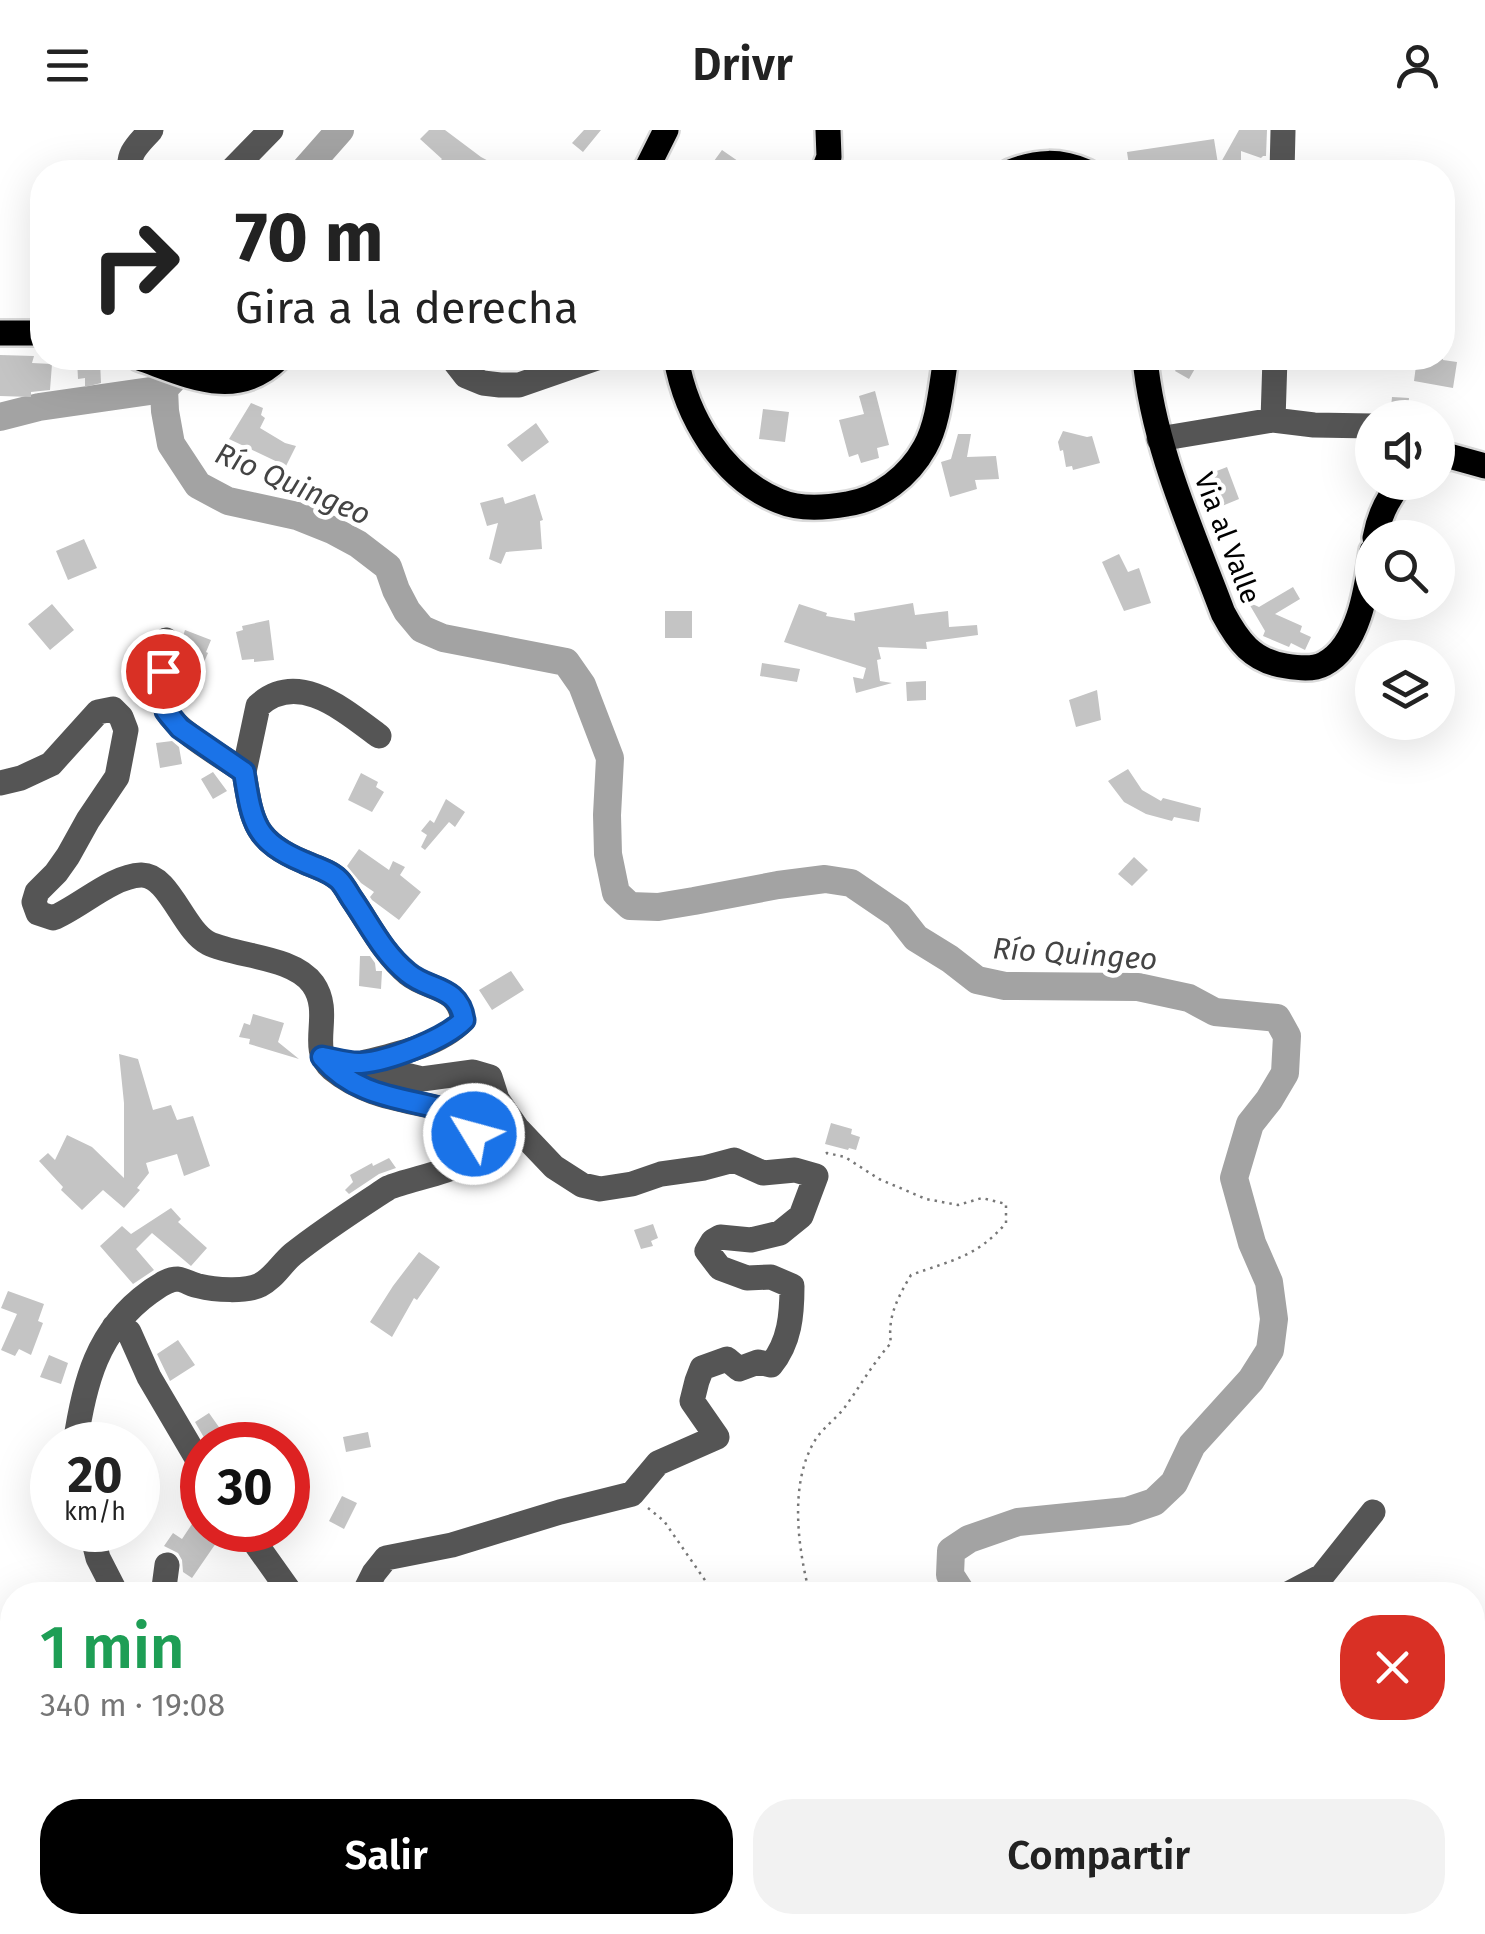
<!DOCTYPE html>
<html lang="es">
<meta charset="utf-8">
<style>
body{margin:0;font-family:"Fira Sans",sans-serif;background:#f2f2f2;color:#222;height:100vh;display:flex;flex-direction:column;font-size:38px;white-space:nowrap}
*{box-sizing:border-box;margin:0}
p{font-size:32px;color:#767676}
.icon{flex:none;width:55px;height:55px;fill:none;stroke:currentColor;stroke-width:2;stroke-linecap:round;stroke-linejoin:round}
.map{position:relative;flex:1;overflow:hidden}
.details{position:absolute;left:0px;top:1452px;width:1485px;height:352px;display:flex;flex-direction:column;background:#fff;border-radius:40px 40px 0 0;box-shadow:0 10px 40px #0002}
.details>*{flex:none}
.banner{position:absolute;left:30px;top:30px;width:1425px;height:210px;border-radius:40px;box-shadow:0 10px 40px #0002;background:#fff;color:#222;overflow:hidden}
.buttons{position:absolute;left:1355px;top:270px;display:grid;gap:20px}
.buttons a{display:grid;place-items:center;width:100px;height:100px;border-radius:50%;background:#fff;box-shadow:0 10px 40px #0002;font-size:50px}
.speed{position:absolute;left:30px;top:1292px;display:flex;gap:20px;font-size:50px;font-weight:700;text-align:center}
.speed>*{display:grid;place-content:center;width:130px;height:130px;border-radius:50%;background:#fff;box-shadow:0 10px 40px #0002;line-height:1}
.speed small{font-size:25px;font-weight:400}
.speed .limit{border:15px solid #d22;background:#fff;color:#111}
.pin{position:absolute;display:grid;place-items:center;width:85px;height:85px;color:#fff;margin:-42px;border:5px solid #fff;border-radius:50%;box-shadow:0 2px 10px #0007}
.me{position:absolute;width:110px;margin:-55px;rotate:307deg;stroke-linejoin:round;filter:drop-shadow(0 0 8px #0008)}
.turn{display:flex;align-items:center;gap:35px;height:210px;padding:0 40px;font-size:45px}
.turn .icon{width:130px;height:130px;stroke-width:2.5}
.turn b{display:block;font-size:70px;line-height:85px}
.round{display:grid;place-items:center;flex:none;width:105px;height:105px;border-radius:40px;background:#f2f2f2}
.headline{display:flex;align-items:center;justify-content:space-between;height:170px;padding:0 40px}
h1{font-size:60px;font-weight:600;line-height:75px;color:#1e9e55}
.cta{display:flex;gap:20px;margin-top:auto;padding:20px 40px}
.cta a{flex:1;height:115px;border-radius:40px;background:#000;color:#fff;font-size:40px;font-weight:600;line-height:115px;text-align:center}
.cta a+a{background:#f2f2f2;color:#222}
header{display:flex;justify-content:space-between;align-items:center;height:130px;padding:0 40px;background:#fff;font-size:45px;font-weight:600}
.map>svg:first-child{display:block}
</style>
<header><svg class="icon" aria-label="menu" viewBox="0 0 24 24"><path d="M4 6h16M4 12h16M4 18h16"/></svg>Drivr<svg class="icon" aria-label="person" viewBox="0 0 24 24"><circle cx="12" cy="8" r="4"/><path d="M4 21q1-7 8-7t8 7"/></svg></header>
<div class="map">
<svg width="1485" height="1804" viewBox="0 0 1485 1804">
<rect width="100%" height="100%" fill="#fff"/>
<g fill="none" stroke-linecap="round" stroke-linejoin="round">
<path stroke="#a3a3a3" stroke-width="28" d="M 303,42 L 340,0
M 193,228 L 164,259 L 165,281 L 171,314 L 198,355 L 228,371 L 297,386 L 332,400 L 358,414 L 388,437 L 396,460 L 407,481 L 422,499 L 443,508 L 566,532 L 582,555 L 610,628 L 607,685 L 608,724 L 616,763 L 630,776 L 658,777 L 694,771 L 778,755 L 825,749 L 851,753 L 898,785 L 916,808 L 950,829 L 977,850 L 1005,856 L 1138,857 L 1189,868 L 1215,882 L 1277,888 L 1287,906 L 1285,943 L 1269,970 L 1250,994 L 1234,1048 L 1252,1113 L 1269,1152 L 1274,1189 L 1270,1220 L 1251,1250 L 1192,1315 L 1174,1353 L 1154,1372 L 1127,1381 L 1018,1392 L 969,1409 L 951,1421 L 950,1445 L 963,1465
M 0,287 L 39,277 L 164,259
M 1242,1792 L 1244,1804"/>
</g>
<path fill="#c4c4c4" d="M 429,0 L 445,0 L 481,27 L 509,42 L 477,42 L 462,34 L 456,42 L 440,31 L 442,29 L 420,9 Z
M 584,0 L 601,0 L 583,22 L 572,13 Z
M 1239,0 L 1267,0 L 1266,26 L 1263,26 L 1261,28 L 1241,21 L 1241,31 L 1220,34 Z
M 1214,9 L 1218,34 L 1161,42 L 1130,42 L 1127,22 Z
M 722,20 L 735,29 L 754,42 L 706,42 Z
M 0,225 L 34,226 L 32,233 L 52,234 L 50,260 L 31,262 L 31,267 L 0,266 Z
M 1183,228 L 1201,228 L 1189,249 L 1175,241 Z
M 1417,228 L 1443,228 L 1443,230 L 1457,232 L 1453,258 L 1414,251 Z
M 77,229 L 100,231 L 101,253 L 85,257 L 85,248 L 78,249 Z
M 875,261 L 889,315 L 877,318 L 879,328 L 861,333 L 858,324 L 849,327 L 839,290 L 864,284 L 859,266 Z
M 1392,267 L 1409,268 L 1407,288 L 1390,288 Z
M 251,273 L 263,278 L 261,285 L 265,288 L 260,298 L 285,313 L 296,316 L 286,336 L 229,309 Z
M 763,279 L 789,282 L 785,312 L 759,309 Z
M 536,293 L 549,312 L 522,332 L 507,315 Z
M 1063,301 L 1087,307 L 1092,306 L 1100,333 L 1073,340 L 1072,336 L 1066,337 L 1063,320 L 1060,321 L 1058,312 Z
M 958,304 L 971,304 L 967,327 L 996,326 L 999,349 L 975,350 L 977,359 L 950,367 L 941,332 L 951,329 Z
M 1227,337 L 1239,369 L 1222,376 L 1220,371 L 1212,374 L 1204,352 L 1211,349 L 1209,344 Z
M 535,364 L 543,390 L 540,391 L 542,419 L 506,422 L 501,434 L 489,429 L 498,393 L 487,396 L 480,373 L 503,367 L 505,374 Z
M 84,409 L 97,438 L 68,450 L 56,421 Z
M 1119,424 L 1128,442 L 1139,438 L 1151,473 L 1124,481 L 1102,432 Z
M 1293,457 L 1300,469 L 1275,484 L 1302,496 L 1300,502 L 1311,507 L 1305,520 L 1291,513 L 1289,517 L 1263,506 L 1265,501 L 1248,472 L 1259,477 Z
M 913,473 L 915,485 L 948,481 L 949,497 L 977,495 L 978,505 L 926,512 L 927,519 L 878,517 L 881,529 L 877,530 L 880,551 L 892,553 L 856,563 L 853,547 L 863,549 L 866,538 L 784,512 L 799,474 L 827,483 L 826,486 L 855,491 L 854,483 Z
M 52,474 L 74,500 L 50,520 L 28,494 Z
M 665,481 L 692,481 L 692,508 L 665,508 Z
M 269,490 L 274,530 L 254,532 L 254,529 L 242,530 L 236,502 L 243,500 L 242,496 Z
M 185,500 L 211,510 L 206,522 L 208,523 L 191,562 L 178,557 L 182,509 Z
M 762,533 L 800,539 L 797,552 L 760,546 Z
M 926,551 L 926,570 L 907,571 L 906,552 Z
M 1097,560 L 1101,590 L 1076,597 L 1069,570 Z
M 172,611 L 179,617 L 182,634 L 160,638 L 156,613 Z
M 1128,639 L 1142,660 L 1161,671 L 1163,668 L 1201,678 L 1199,692 L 1174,687 L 1172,691 L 1146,684 L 1124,672 L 1108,651 Z
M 213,642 L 227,661 L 213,669 L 201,649 Z
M 361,643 L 378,652 L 376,657 L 384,662 L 372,682 L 348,670 Z
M 446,669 L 465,682 L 455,697 L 449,692 L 425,720 L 421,717 L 427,705 L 421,701 L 430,690 L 434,693 Z
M 359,719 L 389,740 L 393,731 L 405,737 L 400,745 L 421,762 L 399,790 L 372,770 L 370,767 L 374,762 L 361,753 L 347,736 Z
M 1134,727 L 1148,740 L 1132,756 L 1118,744 Z
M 360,826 L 370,826 L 375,833 L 376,841 L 382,841 L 381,859 L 359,856 Z
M 511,841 L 524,860 L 492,880 L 479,860 Z
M 253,884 L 284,893 L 278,912 L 299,929 L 249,914 L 250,909 L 239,907 L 244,893 L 250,895 Z
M 119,924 L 138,929 L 153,980 L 171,975 L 177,990 L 193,986 L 210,1036 L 184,1046 L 177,1024 L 146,1033 L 149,1043 L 137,1058 L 140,1060 L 124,1078 L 103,1060 L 82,1080 L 61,1060 L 63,1057 L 39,1031 L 48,1023 L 55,1030 L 67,1005 L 92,1017 L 124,1048 L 124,973 Z
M 831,993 L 852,999 L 851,1004 L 860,1007 L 856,1020 L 849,1018 L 848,1020 L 825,1014 Z
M 389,1028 L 396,1038 L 379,1044 L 349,1064 L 345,1060 L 353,1052 L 350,1045 L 372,1033 L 373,1036 Z
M 171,1078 L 181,1089 L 178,1092 L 207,1118 L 191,1136 L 152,1103 L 136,1119 L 154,1140 L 133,1154 L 100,1116 L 122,1096 L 131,1104 Z
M 653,1094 L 658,1108 L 651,1111 L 653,1116 L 641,1119 L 634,1100 Z
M 419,1122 L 440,1137 L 417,1170 L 414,1168 L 392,1207 L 370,1192 L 393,1156 Z
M 8,1161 L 44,1174 L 38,1191 L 43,1193 L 31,1225 L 19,1219 L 15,1226 L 1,1220 L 17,1184 L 1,1178 Z
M 178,1210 L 195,1235 L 170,1251 L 157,1224 Z
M 49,1225 L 68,1233 L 61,1254 L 40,1247 Z
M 209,1283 L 221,1300 L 206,1311 L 195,1292 Z
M 368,1302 L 371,1317 L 346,1322 L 343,1307 Z
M 342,1366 L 357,1373 L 344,1399 L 329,1391 Z
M 202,1379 L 202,1400 L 225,1400 L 192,1448 L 183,1442 L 182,1430 L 178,1423 L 164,1416 L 173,1403 L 182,1409 Z"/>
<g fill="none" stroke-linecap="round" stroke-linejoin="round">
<g stroke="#dbdbdb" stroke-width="30">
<path id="major" d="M 645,42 L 666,0
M 823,42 L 829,27 L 828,0
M 1010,42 C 1037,31 1060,30 1087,42
M 0,203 L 42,203
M 139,228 C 188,245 236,271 279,228
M 676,228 C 686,286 722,348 779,371 C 800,380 825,378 847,374 C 880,369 909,346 925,317 C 939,292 941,256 946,228
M 1145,228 C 1153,316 1192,400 1223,483 C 1238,511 1252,531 1286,536 C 1298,538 1313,540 1324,534 C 1360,515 1367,456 1372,421
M 1438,332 L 1449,326 L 1485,336
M 1375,408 C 1379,386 1387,368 1402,352"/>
</g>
<path stroke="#777" stroke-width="2.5" stroke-dasharray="2.5 5" stroke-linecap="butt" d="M 648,1378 L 664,1391 L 709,1456 L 711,1465
M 810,1465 C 798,1419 789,1355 814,1312 C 822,1298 836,1289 845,1277 C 861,1255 873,1233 891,1213 C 887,1187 898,1167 911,1145 C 952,1130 977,1127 1006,1093 L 1006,1074 L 982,1068 L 958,1075 L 926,1069 L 879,1049 L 845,1027 L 827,1023 L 822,1025
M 705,1792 L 709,1804"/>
<path stroke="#555" stroke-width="25" d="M 131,42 C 126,23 139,14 151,0
M 230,42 L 271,0
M 1282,42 L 1283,1
M 452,228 L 466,246 L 483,253 L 500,255 L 519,255 L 597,228
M 1275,228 L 1273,290 L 1314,295 L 1372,296
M 1159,309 L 1273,290
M 166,510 C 164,529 158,565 167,582 C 178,602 225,628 244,642 C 252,692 254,711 304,732 C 315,737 330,741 339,750 C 344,755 348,763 352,769 C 370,795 383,823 408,844 C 429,861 459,855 463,891 C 439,915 398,924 366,932
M 244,642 L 258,576 C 298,539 345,581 379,606
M 0,653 L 21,648 L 51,634 L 98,582 L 113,579 L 121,587 L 126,600 L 117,647 L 88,690 L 68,726 L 56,743 L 37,762 L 34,772 L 38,783 L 53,788 C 80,777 112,746 141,745 C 169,744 183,800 208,813 C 237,827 293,826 313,854 C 334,884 307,918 332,939 C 371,971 414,969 460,984 C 469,993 474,998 472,1011 C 471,1019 469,1027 463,1032 C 452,1042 406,1050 388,1058 C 356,1079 323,1100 293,1124 C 281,1134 274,1148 260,1155 C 247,1162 214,1160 199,1156 C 192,1155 185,1150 178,1149 C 167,1149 159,1156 150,1162 C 97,1200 84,1253 75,1315
M 360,934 L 422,949 L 473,942 L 490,947 L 497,969 L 517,998 L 554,1037 L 582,1055 L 600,1059 L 632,1054 L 661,1044 L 704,1038 L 734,1030 L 763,1043 L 795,1040 L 816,1046 L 801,1086 L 780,1103 L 751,1110 L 720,1107 L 713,1111 L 707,1121 L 720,1138 L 747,1148 L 771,1147 L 792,1156 C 792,1184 790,1212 771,1235 L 758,1232 L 739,1239 L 727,1229 L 702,1238 L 697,1251 L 692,1271 L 717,1307 L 658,1333 L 632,1364 L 560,1382 L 452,1415 L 386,1428 L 374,1443 L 363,1465
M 114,1197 L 129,1202 L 149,1247 L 202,1337
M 91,1400 L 98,1428 L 117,1465
M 246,1400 L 290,1462
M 163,1465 L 167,1435
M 1286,1465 L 1322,1446 L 1373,1382
M 0,1586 L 12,1587
M 1318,1792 L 1320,1804
M 385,1798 L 389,1792
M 261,1804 L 264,1792"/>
<use href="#major" stroke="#000" stroke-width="25"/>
</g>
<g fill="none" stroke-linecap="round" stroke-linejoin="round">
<g stroke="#114b97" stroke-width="25">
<path id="route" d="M 163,541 L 166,581 L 180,598 L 244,642 C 252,692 254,711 304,732 C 315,737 330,741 339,750 C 344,755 348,763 352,769 C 370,795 383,823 408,843 C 429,861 459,855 464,890 C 444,910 388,931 361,933 C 349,934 334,929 322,927 C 360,971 409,967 460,984 L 470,994 L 474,1004"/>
</g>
<use href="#route" stroke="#1a73e8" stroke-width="18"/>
</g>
<g text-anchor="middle" stroke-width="9" stroke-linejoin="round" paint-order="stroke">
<g font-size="28" fill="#000" stroke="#fff">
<text transform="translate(1228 408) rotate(69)" y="10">Via al Valle</text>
</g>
<g font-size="30" font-style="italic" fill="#444" stroke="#fff">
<text transform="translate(293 354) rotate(23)" y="10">Río Quingeo</text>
<text transform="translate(1075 824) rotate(4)" y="10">Río Quingeo</text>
</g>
</g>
</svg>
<div class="buttons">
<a><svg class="icon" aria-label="sound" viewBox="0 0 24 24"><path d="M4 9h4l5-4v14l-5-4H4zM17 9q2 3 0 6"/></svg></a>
<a><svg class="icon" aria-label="search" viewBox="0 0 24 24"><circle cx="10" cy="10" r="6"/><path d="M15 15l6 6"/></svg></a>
<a><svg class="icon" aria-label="layers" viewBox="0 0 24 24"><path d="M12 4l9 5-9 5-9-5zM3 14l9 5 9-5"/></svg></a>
</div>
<div class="speed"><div>20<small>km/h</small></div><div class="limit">30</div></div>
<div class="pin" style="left:163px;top:541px;background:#d93025"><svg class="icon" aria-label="arrive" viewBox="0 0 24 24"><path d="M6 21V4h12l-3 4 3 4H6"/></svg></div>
<svg class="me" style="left:474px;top:1004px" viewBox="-20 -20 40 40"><circle r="17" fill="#1a73e8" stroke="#fff" stroke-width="3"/><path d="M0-11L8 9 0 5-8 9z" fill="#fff"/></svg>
<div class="banner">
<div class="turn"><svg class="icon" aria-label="right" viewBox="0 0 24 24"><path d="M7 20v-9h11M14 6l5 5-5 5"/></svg><div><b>70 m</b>Gira a la derecha</div></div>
</div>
<section class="details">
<div class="headline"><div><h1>1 min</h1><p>340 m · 19:08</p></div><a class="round" style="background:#d93025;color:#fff"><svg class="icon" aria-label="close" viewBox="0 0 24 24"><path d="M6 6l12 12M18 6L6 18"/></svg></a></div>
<div class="cta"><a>Salir</a><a>Compartir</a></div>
</section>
</div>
